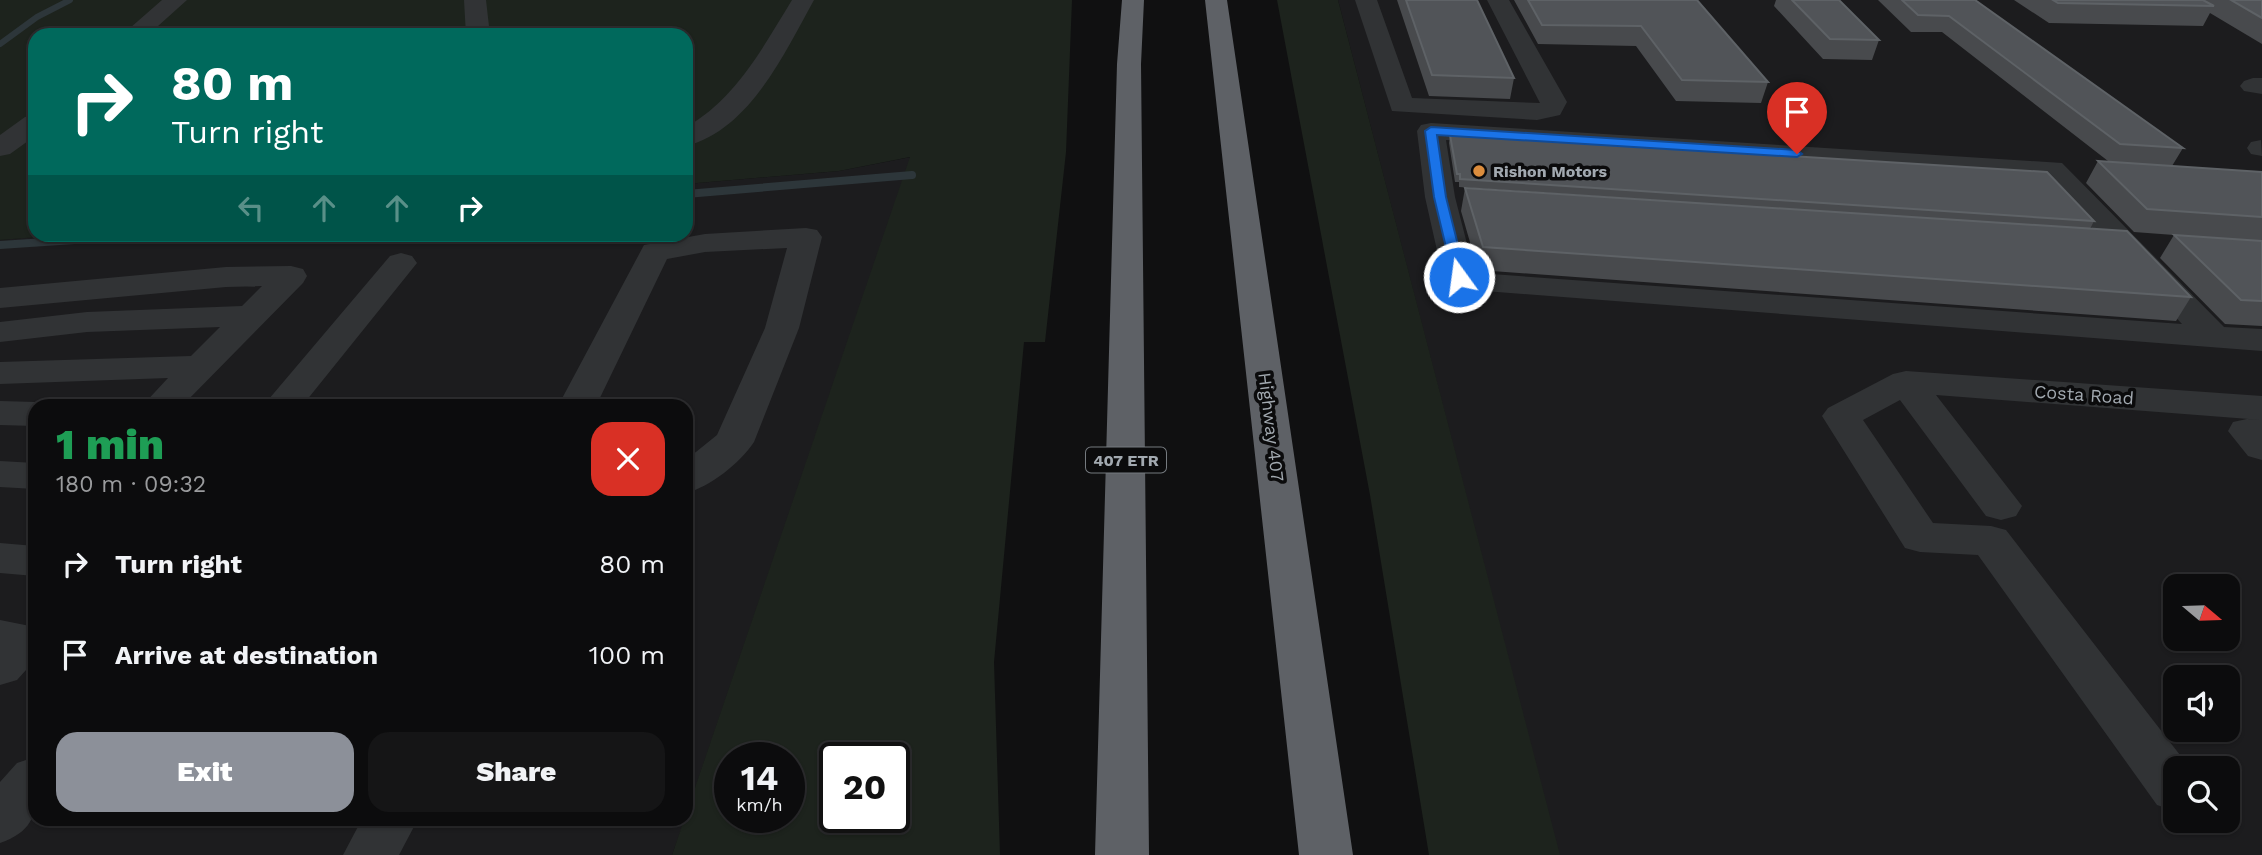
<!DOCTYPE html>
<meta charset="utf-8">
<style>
body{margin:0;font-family:"Work Sans",sans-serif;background:#151516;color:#f1f3f6;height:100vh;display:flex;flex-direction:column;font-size:26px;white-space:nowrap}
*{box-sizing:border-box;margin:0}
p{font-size:23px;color:#9a9b9d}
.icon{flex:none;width:38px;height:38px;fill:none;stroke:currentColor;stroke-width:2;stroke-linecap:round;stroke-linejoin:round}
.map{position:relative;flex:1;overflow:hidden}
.sheet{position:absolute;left:28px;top:399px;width:665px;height:427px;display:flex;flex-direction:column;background:#0c0c0d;border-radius:21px;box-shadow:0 2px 5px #0004,0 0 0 2px #2c2c2e}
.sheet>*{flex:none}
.guide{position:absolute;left:28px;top:28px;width:665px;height:214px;border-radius:21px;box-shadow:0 2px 5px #0004,0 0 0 2px #2c2c2e;background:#00695c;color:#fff;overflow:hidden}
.needle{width:46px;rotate:109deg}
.controls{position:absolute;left:2163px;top:574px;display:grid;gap:14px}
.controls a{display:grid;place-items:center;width:77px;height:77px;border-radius:14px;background:#0c0c0d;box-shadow:0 2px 5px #0004,0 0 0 2px #2c2c2e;font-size:35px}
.speed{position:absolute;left:714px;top:742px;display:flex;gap:14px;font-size:35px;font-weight:700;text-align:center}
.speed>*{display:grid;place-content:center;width:91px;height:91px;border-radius:50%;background:#0c0c0d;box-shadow:0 2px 5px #0004,0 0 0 2px #2c2c2e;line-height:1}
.speed small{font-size:18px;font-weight:400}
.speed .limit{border:4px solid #111;border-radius:10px;background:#fff;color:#111}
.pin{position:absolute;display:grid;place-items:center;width:60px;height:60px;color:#fff;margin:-72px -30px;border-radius:50% 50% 50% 0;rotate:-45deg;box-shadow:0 0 7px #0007}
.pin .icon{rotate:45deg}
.me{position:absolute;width:77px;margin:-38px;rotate:346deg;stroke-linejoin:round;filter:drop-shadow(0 0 5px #0008)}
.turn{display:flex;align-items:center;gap:24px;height:147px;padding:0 28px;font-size:32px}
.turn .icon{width:91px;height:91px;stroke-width:2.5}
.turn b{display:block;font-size:49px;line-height:60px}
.lanes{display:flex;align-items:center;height:66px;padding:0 28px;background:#0003;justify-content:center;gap:35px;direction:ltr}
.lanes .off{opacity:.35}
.round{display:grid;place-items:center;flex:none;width:74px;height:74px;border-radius:21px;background:#151516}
.overview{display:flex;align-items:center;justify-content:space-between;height:119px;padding:0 28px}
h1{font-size:42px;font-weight:800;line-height:52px;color:#1e9e55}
.action{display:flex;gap:14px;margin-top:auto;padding:14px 28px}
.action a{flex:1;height:80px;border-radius:21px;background:#8c9099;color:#fff;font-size:28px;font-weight:800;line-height:80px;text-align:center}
.action a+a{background:#151516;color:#f1f3f6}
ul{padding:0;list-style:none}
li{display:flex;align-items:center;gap:21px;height:91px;padding:0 28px}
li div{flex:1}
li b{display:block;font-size:26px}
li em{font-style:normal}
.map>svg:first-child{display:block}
</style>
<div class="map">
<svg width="2262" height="855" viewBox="0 0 2262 855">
<rect width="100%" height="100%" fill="#101011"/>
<path fill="#1c1c1e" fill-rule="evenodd" d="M 1338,0 L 2262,0 L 2262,855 L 1559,855 ZM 2175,586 L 2228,586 L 2228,639 L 2175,639 ZM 2175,677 L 2228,677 L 2228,730 L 2175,730 ZM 2175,768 L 2228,768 L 2228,821 L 2175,821 Z
M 911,157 L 686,815 L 686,406 L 35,406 L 35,819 L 685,819 L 672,855 L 0,855 L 0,240 L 64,234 L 686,234 L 686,184 L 839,171 Z"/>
<path fill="#1d231d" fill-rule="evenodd" d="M 0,0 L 1072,0 L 1066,152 L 1045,342 L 1024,342 L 994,662 L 1000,855 L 672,855 L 910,157 L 839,171 L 686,184 L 686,35 L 35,35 L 35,234 L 64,235 L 0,240 ZM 730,758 L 789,758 L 789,817 L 730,817 ZM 835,758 L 894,758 L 894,817 L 835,817 Z
M 1277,0 L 1338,0 L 1560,855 L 1429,855 L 1370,495 Z"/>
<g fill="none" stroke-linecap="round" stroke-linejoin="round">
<path stroke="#2d363a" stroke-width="6" d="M 0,44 L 37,17 L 70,0"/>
<path stroke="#2d363a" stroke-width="8" d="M 686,194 L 912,175
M 0,245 L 164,234"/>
<path fill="#313335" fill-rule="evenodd" d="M 162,0 L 187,0 L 148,35 L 122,35 Z
M 464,0 L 486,0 L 490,35 L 466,35 Z
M 792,0 L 814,0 C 785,52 750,130 686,146 L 686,127 C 736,99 763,47 792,0 Z
M 1355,0 L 1377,0 L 1412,98 L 1540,103 L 1487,0 L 1509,0 L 1567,102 L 1560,115 L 1537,120 L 1392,111 Z
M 2253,78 L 2262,78 L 2262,94 L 2244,91 L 2240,86 L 2244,81 Z
M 35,115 L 35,136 L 10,154 L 0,156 L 0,135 L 25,117 Z
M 1431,123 L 2062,163 L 2224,327 L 2262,329 L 2262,351 L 1459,289 L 1447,284 L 1443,277 L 1425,197 L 1417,131 L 1421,125 ZM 1446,140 L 2044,177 L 2182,324 L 1477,273 L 1474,271 L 1455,197 Z
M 2261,140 L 2262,156 L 2251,154 L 2247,148 L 2251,142 Z
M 806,228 L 817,230 L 822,237 L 799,328 L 754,442 C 740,463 710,487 686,493 L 686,460 L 717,435 L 765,328 L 787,248 L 705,252 L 667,259 L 596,406 L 558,406 L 644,245 L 705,234 Z
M 401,253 L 412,256 L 417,263 L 302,406 L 263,406 L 390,256 Z
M 291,266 L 303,269 L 307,276 L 303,283 L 182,406 L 142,406 L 168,378 L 0,384 L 0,362 L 191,356 L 220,327 L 87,332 L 0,342 L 0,322 L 87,312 L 242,306 L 262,286 L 226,287 L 0,308 L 0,288 L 226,267 Z
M 1906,371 L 2262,396 L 2262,420 L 1936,395 L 2022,506 L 2016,516 L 2001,520 L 1986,516 L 1900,400 L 1863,420 L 1933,523 L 1991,526 L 2006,530 L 2190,768 L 2175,768 L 2175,811 L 2157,805 L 1978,555 L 1920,552 L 1905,548 L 1822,416 L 1828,408 L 1893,374 Z
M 0,401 L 35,402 L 49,406 L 35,406 L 35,426 L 0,425 Z
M 2247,419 L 2262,420 L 2262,460 L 2248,456 L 2228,431 L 2233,422 Z
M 0,461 L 35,463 L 35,489 L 0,487 Z
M 0,543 L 35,546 L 35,576 L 0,573 Z
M 0,620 L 35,627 L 35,660 L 17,680 L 0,685 Z
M 35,757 C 35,798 46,827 0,843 L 0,782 L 17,763 Z
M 362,819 L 418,819 L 399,855 L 343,855 Z"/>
<path fill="#5e6166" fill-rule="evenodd" d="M 1122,0 L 1144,0 L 1141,64 L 1149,855 L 1095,855 L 1117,64 Z
M 1205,0 L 1227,0 L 1353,855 L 1299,855 Z"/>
</g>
<path fill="#484a4d" d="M 1397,0 L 1477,0 L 1514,78 L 1510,99 L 1429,96 Z
M 1514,0 L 1697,0 L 1768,82 L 1761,103 L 1676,101 L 1636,46 L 1538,44 Z
M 1776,0 L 1839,0 L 1879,40 L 1872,60 L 1823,59 L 1774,6 Z
M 1878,0 L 1975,0 L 2183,148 L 2172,166 L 2262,172 L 2262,326 L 2225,324 L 2160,258 L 2174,235 L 2134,232 L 2086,183 L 2098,161 L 2108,161 L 1942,32 L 1911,32 Z
M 2014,0 L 2262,0 L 2262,44 L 2210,13 L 2203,26 L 2049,23 Z
M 1450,135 L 2094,221 L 2090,229 L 2191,297 L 2176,321 L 1478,270 L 1461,211 L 1465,188 L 1969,221 L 1459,187 L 1459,182 L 1455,182 L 1449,143 Z"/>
<path fill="#515458" stroke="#5e6266" stroke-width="2" d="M 1406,0 L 1477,0 L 1514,78 L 1432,75 Z
M 1528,0 L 1697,0 L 1768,82 L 1682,80 L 1641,26 L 1542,25 Z
M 1792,0 L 1839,0 L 1879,40 L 1830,39 Z
M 1902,0 L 1975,0 L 2183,148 L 2120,144 L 1949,16 L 1918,15 Z
M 2053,0 L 2203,0 L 2214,6 L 2058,3 Z
M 2231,0 L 2262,0 L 2262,18 Z
M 1450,135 L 2047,172 L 2094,221 L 1460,179 L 1460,174 L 1457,174 Z
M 2098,161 L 2262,172 L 2262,217 L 2147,209 Z
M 1465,188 L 2127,231 L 2191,297 L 1483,247 Z
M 2174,235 L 2262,241 L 2262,301 L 2241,300 Z"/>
<path fill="#1a73e8" stroke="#114b97" stroke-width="2" d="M 1431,127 L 1797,150 L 1802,154 L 1797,157 L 1437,135 L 1446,197 L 1466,277 L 1459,281 L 1453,277 L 1434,197 L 1425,131 Z"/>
<circle fill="#dc8d3d" stroke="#0b0b0c" stroke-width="2.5" cx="1479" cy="171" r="7"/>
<g text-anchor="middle" stroke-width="7" stroke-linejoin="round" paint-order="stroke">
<g font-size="16" font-weight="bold" fill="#a2a9b0" stroke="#0b0b0c" text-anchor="start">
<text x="1493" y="177">Rishon Motors</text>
</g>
<rect fill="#0b0b0c" stroke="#757a7f" stroke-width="2" x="1086" y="447.5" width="80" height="25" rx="5"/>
<g font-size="16" font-weight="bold" fill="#a2a9b0">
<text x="1126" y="466">407 ETR</text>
</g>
<g font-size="18" fill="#a2a9b0" stroke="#0b0b0c">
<text transform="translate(2084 395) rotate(4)" y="6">Costa Road</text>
<text transform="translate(1271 427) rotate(83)" y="6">Highway 407</text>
</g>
</g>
</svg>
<div class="controls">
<a><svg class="needle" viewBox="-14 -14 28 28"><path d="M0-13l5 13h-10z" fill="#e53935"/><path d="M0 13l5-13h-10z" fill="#9a9b9d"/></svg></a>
<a><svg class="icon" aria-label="sound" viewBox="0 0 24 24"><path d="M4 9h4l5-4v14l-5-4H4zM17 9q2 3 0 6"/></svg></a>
<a><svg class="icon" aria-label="search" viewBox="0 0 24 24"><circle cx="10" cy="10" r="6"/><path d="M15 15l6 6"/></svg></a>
</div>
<div class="speed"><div>14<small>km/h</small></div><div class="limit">20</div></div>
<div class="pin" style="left:1797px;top:154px;background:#d93025"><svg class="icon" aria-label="arrive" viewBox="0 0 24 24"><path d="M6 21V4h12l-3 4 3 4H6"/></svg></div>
<svg class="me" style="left:1459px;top:277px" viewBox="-20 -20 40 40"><circle r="17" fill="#1a73e8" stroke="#fff" stroke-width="3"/><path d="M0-11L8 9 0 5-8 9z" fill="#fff"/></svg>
<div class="guide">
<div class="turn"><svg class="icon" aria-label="right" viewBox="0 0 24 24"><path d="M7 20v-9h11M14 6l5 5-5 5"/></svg><div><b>80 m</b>Turn right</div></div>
<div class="lanes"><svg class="icon off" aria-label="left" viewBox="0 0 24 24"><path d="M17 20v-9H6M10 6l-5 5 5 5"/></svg><svg class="icon off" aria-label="ahead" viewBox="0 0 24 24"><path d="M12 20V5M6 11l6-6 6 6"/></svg><svg class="icon off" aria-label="ahead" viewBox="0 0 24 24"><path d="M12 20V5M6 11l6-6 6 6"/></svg><svg class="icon" aria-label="right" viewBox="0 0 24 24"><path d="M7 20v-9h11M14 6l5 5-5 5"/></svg></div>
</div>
<section class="sheet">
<div class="overview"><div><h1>1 min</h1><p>180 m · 09:32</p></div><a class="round" style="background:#d93025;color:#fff"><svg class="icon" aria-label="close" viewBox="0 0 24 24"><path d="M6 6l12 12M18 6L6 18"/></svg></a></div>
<ul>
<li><svg class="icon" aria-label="right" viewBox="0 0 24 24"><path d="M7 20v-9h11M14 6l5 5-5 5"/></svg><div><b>Turn right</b></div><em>80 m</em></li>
<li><svg class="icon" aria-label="arrive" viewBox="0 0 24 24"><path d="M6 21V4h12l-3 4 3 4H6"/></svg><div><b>Arrive at destination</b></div><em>100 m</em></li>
</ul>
<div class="action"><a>Exit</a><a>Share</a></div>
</section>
</div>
